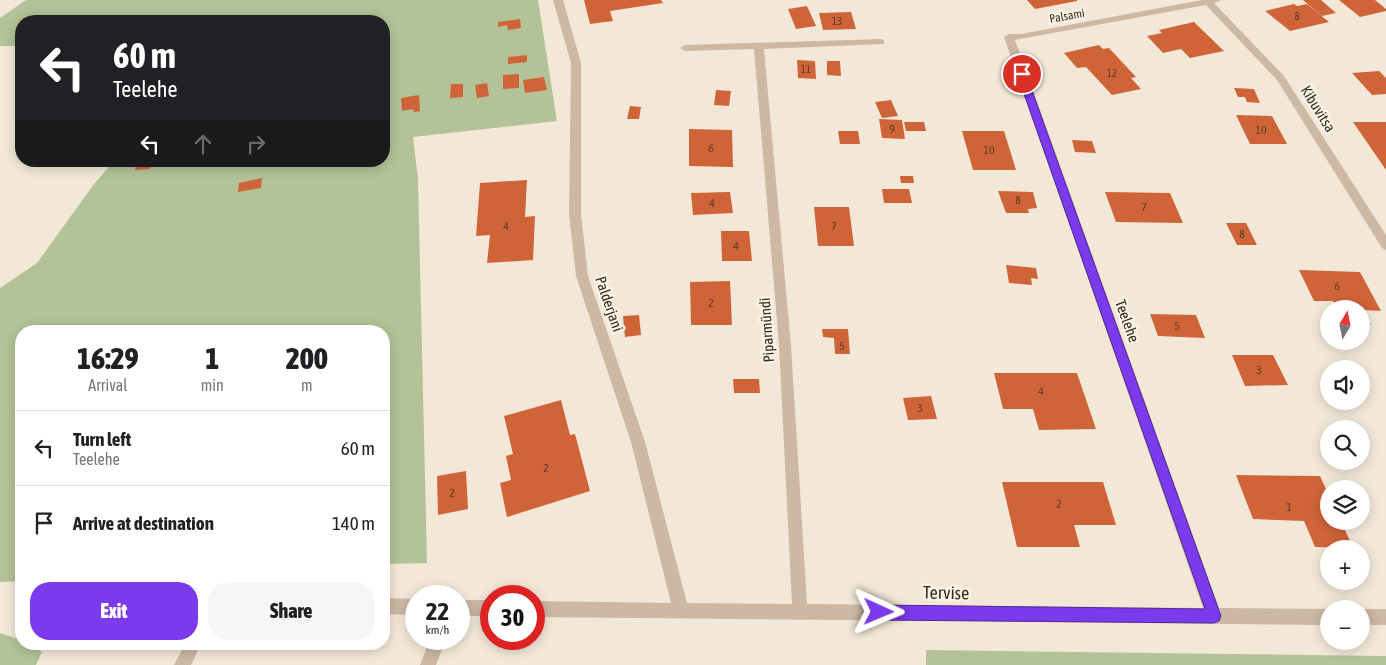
<!DOCTYPE html>
<meta charset="utf-8">
<style>
body{margin:0;font-family:"Asap Condensed",sans-serif;background:#f6f6f6;color:#202124;height:100vh;display:flex;flex-direction:column;font-size:19px;white-space:nowrap}
*{box-sizing:border-box;margin:0}
p{font-size:16px;color:#757577}
.icon{flex:none;width:28px;height:28px;fill:none;stroke:currentColor;stroke-width:2;stroke-linecap:round;stroke-linejoin:round}
.map{position:relative;flex:1;overflow:hidden}
.details{position:absolute;left:15px;top:325px;width:375px;height:325px;display:flex;flex-direction:column;background:#fff;border-radius:20px;box-shadow:0 2px 12px #0003}
.details>*{flex:none}
.guide{position:absolute;left:15px;top:15px;width:375px;height:152px;border-radius:20px;box-shadow:0 2px 12px #0003;background:#202124;color:#fff;overflow:hidden}
.needle{width:32px;rotate:10deg}
.tools{position:absolute;left:1320px;top:300px;display:grid;gap:10px}
.tools a{display:grid;place-items:center;width:50px;height:50px;border-radius:50%;background:#fff;box-shadow:0 2px 12px #0003;font-size:25px}
.speed{position:absolute;left:405px;top:585px;display:flex;gap:10px;font-size:25px;font-weight:700;text-align:center}
.speed>*{display:grid;place-content:center;width:65px;height:65px;border-radius:50%;background:#fff;box-shadow:0 2px 12px #0003;line-height:1}
.speed small{font-size:12px;font-weight:400}
.speed .limit{border:8px solid #d22;background:#fff;color:#111}
.pin{position:absolute;display:grid;place-items:center;width:42px;height:42px;color:#fff;margin:-21px;border:2px solid #fff;border-radius:50%;box-shadow:0 1px 5px #0007}
.me{position:absolute;width:55px;margin:-28px;rotate:91deg;stroke-linejoin:round;filter:drop-shadow(0 0 4px #0008)}
.turn{display:flex;align-items:center;gap:18px;height:105px;padding:0 15px;font-size:22px}
.turn .icon{width:65px;height:65px;stroke-width:2.5}
.turn b{display:block;font-size:35px;line-height:42px}
.lanes{display:flex;align-items:center;height:48px;padding:0 15px;background:#0003;justify-content:center;gap:25px;direction:ltr}
.lanes .off{opacity:.35}
.eta{display:flex;justify-content:space-evenly;align-items:center;height:85px;text-align:center}
.eta b{font-size:30px;font-weight:800;line-height:35px}
.primary-button{display:flex;gap:10px;margin-top:auto;padding:10px 15px}
.primary-button a{flex:1;height:58px;border-radius:20px;background:#7c3aed;color:#fff;font-size:20px;font-weight:800;line-height:58px;text-align:center}
.primary-button a+a{background:#f6f6f6;color:#202124}
ul{padding:0;list-style:none}
li{display:flex;align-items:center;gap:15px;height:75px;padding:0 15px;border-top:1px solid #e0e0e0}
li div{flex:1}
li b{display:block;font-size:19px}
li em{font-style:normal}
.map>svg:first-child{display:block}
</style>
<div class="map">
<svg width="1386" height="665" viewBox="0 0 1386 665">
<rect width="100%" height="100%" fill="#f3e8d8"/>
<path fill="#b3c397" d="M 26,0 L 538,0 L 557,121 L 413,137 L 418,179 L 427,563 L 384,564 L 384,331 L 21,331 L 21,581 L 0,582 L 0,288 L 37,263 L 94,184 L 114,161 L 384,161 L 384,21 L 21,21 L 21,46 L 0,46 L 0,18 Z
M 0,633 L 21,640 L 21,644 L 32,644 L 42,652 L 36,665 L 0,665 Z
M 926,650 L 1386,656 L 1386,665 L 926,665 Z"/>
<path fill="#d06439" d="M 584,0 L 661,0 L 663,3 L 610,11 L 613,21 L 590,24 Z
M 1027,0 L 1077,0 L 1077,1 L 1035,9 Z
M 1303,0 L 1321,0 L 1336,13 L 1322,16 Z
M 1339,0 L 1375,0 L 1386,9 L 1386,11 L 1360,17 Z
M 1294,4 L 1297,6 L 1307,4 L 1329,22 L 1290,31 L 1265,11 Z
M 807,6 L 816,26 L 796,29 L 788,9 Z
M 851,12 L 856,29 L 823,30 L 819,13 Z
M 520,19 L 521,28 L 508,30 L 507,25 L 498,27 L 498,22 Z
M 1194,22 L 1224,51 L 1190,58 L 1181,49 L 1163,53 L 1147,36 L 1162,33 L 1159,30 Z
M 1099,45 L 1103,49 L 1109,48 L 1136,77 L 1131,78 L 1141,89 L 1112,95 L 1086,67 L 1077,68 L 1064,53 Z
M 527,55 L 527,62 L 508,64 L 508,57 Z
M 797,60 L 815,61 L 816,79 L 798,78 Z
M 827,61 L 840,61 L 841,76 L 827,75 Z
M 1379,71 L 1386,78 L 1386,94 L 1372,95 L 1352,73 Z
M 519,74 L 519,88 L 503,89 L 503,75 Z
M 544,77 L 547,90 L 525,93 L 523,80 Z
M 487,83 L 489,96 L 477,98 L 475,85 Z
M 451,84 L 463,84 L 463,97 L 450,98 Z
M 1234,88 L 1254,89 L 1260,103 L 1247,102 L 1245,97 L 1238,97 Z
M 716,90 L 731,91 L 729,106 L 714,105 Z
M 419,95 L 420,111 L 414,112 L 413,109 L 402,111 L 401,98 Z
M 891,100 L 898,116 L 882,118 L 875,102 Z
M 630,106 L 641,107 L 639,119 L 627,119 Z
M 1236,115 L 1272,116 L 1287,144 L 1250,144 Z
M 879,119 L 902,120 L 905,139 L 882,138 Z
M 904,122 L 924,122 L 926,131 L 906,131 Z
M 1353,122 L 1386,122 L 1386,170 Z
M 689,129 L 732,130 L 733,167 L 689,166 Z
M 838,131 L 858,131 L 860,144 L 840,144 Z
M 962,131 L 1004,131 L 1016,170 L 973,170 Z
M 1072,140 L 1092,141 L 1096,153 L 1075,152 Z
M 138,161 L 152,161 L 150,169 L 135,170 Z
M 900,176 L 913,176 L 914,183 L 901,183 Z
M 262,178 L 261,188 L 238,192 L 239,183 Z
M 527,180 L 525,217 L 535,216 L 533,260 L 487,263 L 490,235 L 476,236 L 480,183 Z
M 882,189 L 909,189 L 912,203 L 884,203 Z
M 998,191 L 1033,192 L 1037,208 L 1028,209 L 1029,213 L 1006,213 Z
M 730,192 L 733,213 L 693,215 L 691,193 Z
M 1105,192 L 1170,193 L 1183,223 L 1116,222 Z
M 814,207 L 849,207 L 854,246 L 818,246 Z
M 1226,223 L 1246,223 L 1257,245 L 1237,245 Z
M 721,231 L 749,231 L 752,261 L 722,261 Z
M 1006,265 L 1036,268 L 1038,279 L 1031,278 L 1032,285 L 1009,283 Z
M 1299,270 L 1360,272 L 1381,311 L 1363,310 L 1371,325 L 1361,325 L 1361,309 L 1337,309 L 1333,301 L 1314,301 Z
M 730,281 L 732,325 L 691,325 L 690,282 Z
M 1150,314 L 1196,315 L 1205,338 L 1158,336 Z
M 639,315 L 641,335 L 625,337 L 623,316 Z
M 822,329 L 848,329 L 850,354 L 835,354 L 834,338 L 823,337 Z
M 1232,355 L 1273,355 L 1288,385 L 1245,386 Z
M 994,373 L 1077,373 L 1096,429 L 1039,430 L 1033,409 L 1003,409 Z
M 733,379 L 759,379 L 760,393 L 734,393 Z
M 931,396 L 937,419 L 908,420 L 903,398 Z
M 561,400 L 570,435 L 575,434 L 590,491 L 507,517 L 500,483 L 511,480 L 506,456 L 513,454 L 504,416 Z
M 466,471 L 468,509 L 438,515 L 437,476 Z
M 1236,475 L 1320,476 L 1329,496 L 1329,521 L 1341,521 L 1353,548 L 1315,547 L 1304,521 L 1253,519 Z
M 1002,482 L 1103,482 L 1116,525 L 1074,525 L 1080,547 L 1017,547 Z"/>
<g fill="none" stroke-linecap="round" stroke-linejoin="round">
<path fill="#ccb8a3" fill-rule="evenodd" d="M 553,0 L 563,0 L 581,63 L 581,214 L 588,276 L 645,442 L 687,603 L 792,604 L 779,345 L 754,49 L 685,51 L 680,48 L 685,45 L 881,39 L 884,40 L 884,44 L 764,49 L 791,345 L 807,604 L 1203,608 L 1004,37 L 1009,34 L 1021,34 L 1202,0 L 1222,0 L 1214,3 L 1284,76 L 1386,235 L 1386,250 L 1382,248 L 1277,80 L 1206,5 L 1015,40 L 1219,608 L 1329,609 L 1329,625 L 534,617 L 534,601 L 671,603 L 631,442 L 576,276 L 569,214 L 571,63 Z
M 384,598 L 416,599 L 416,615 L 384,614 Z
M 459,600 L 491,600 L 491,616 L 459,616 Z
M 1361,609 L 1386,609 L 1386,625 L 1361,625 Z
M 430,639 L 446,639 L 436,665 L 420,665 Z
M 185,644 L 201,644 L 191,665 L 174,665 Z"/>
</g>
<path fill="#7c3aed" stroke="#51269a" d="M 1019,72 L 1025,72 L 1026,74 L 1221,616 L 1219,621 L 1214,623 L 879,620 L 874,617 L 872,612 L 874,608 L 879,605 L 1205,609 L 1017,74 Z"/>
<g text-anchor="middle" stroke-width="5" stroke-linejoin="round" paint-order="stroke">
<g font-size="11" fill="#5d3a2b">
<text x="1297" y="20">8</text>
<text x="837" y="25">13</text>
<text x="806" y="73">11</text>
<text x="1112" y="77">12</text>
</g>
<g font-size="12" fill="#372c26" stroke="#fbf1e5">
<text transform="translate(1067 16) rotate(-10)" y="4">Palsami</text>
</g>
<g font-size="12" fill="#5d3a2b">
<text x="892" y="133">9</text>
<text x="1261" y="134">10</text>
<text x="711" y="152">6</text>
<text x="989" y="154">10</text>
<text x="1018" y="204">8</text>
<text x="712" y="207">4</text>
<text x="1144" y="211">7</text>
<text x="506" y="230">4</text>
<text x="834" y="230">7</text>
<text x="1242" y="238">8</text>
<text x="736" y="250">4</text>
<text x="1337" y="290">6</text>
<text x="711" y="307">2</text>
<text x="1177" y="330">5</text>
<text x="842" y="350">5</text>
<text x="1259" y="374">3</text>
<text x="1041" y="395">4</text>
<text x="920" y="412">3</text>
<text x="546" y="472">2</text>
<text x="452" y="497">2</text>
<text x="1059" y="508">2</text>
<text x="1289" y="511">1</text>
</g>
<g font-size="15" fill="#372c26" stroke="#fbf1e5">
<text transform="translate(1318 109) rotate(58)" y="5">Kibuvitsa</text>
<text transform="translate(609 304) rotate(71)" y="5">Palderjani</text>
<text transform="translate(1127 321) rotate(70)" y="5">Teelehe</text>
<text transform="translate(767 330) rotate(-94)" y="5">Piparmündi</text>
</g>
<g font-size="18" fill="#372c26" stroke="#fbf1e5">
<text transform="translate(946 593) rotate(1)" y="6">Tervise</text>
</g>
</g>
</svg>
<div class="tools">
<a><svg class="needle" viewBox="-14 -14 28 28"><path d="M0-13l5 13h-10z" fill="#e53935"/><path d="M0 13l5-13h-10z" fill="#757577"/></svg></a>
<a><svg class="icon" aria-label="sound" viewBox="0 0 24 24"><path d="M4 9h4l5-4v14l-5-4H4zM17 9q2 3 0 6"/></svg></a>
<a><svg class="icon" aria-label="search" viewBox="0 0 24 24"><circle cx="10" cy="10" r="6"/><path d="M15 15l6 6"/></svg></a>
<a><svg class="icon" aria-label="layers" viewBox="0 0 24 24"><path d="M12 4l9 5-9 5-9-5zM3 14l9 5 9-5"/></svg></a>
<a>+</a>
<a>−</a>
</div>
<div class="speed"><div>22<small>km/h</small></div><div class="limit">30</div></div>
<div class="pin" style="left:1022px;top:74px;background:#d93025"><svg class="icon" aria-label="arrive" viewBox="0 0 24 24"><path d="M6 21V4h12l-3 4 3 4H6"/></svg></div>
<svg class="me" style="left:879px;top:612px" viewBox="-20 -20 40 40"><path d="M0-17L14 15 0 8-14 15z" fill="#7c3aed" stroke="#fff" stroke-width="4"/></svg>
<div class="guide">
<div class="turn"><svg class="icon" aria-label="left" viewBox="0 0 24 24"><path d="M17 20v-9H6M10 6l-5 5 5 5"/></svg><div><b>60 m</b>Teelehe</div></div>
<div class="lanes"><svg class="icon" aria-label="left" viewBox="0 0 24 24"><path d="M17 20v-9H6M10 6l-5 5 5 5"/></svg><svg class="icon off" aria-label="ahead" viewBox="0 0 24 24"><path d="M12 20V5M6 11l6-6 6 6"/></svg><svg class="icon off" aria-label="right" viewBox="0 0 24 24"><path d="M7 20v-9h11M14 6l5 5-5 5"/></svg></div>
</div>
<section class="details">
<div class="eta">
<div><b>16:29</b><p>Arrival</p></div>
<div><b>1</b><p>min</p></div>
<div><b>200</b><p>m</p></div>
</div>
<ul>
<li><svg class="icon" aria-label="left" viewBox="0 0 24 24"><path d="M17 20v-9H6M10 6l-5 5 5 5"/></svg><div><b>Turn left</b><p>Teelehe</p></div><em>60 m</em></li>
<li><svg class="icon" aria-label="arrive" viewBox="0 0 24 24"><path d="M6 21V4h12l-3 4 3 4H6"/></svg><div><b>Arrive at destination</b></div><em>140 m</em></li>
</ul>
<div class="primary-button"><a>Exit</a><a>Share</a></div>
</section>
</div>
